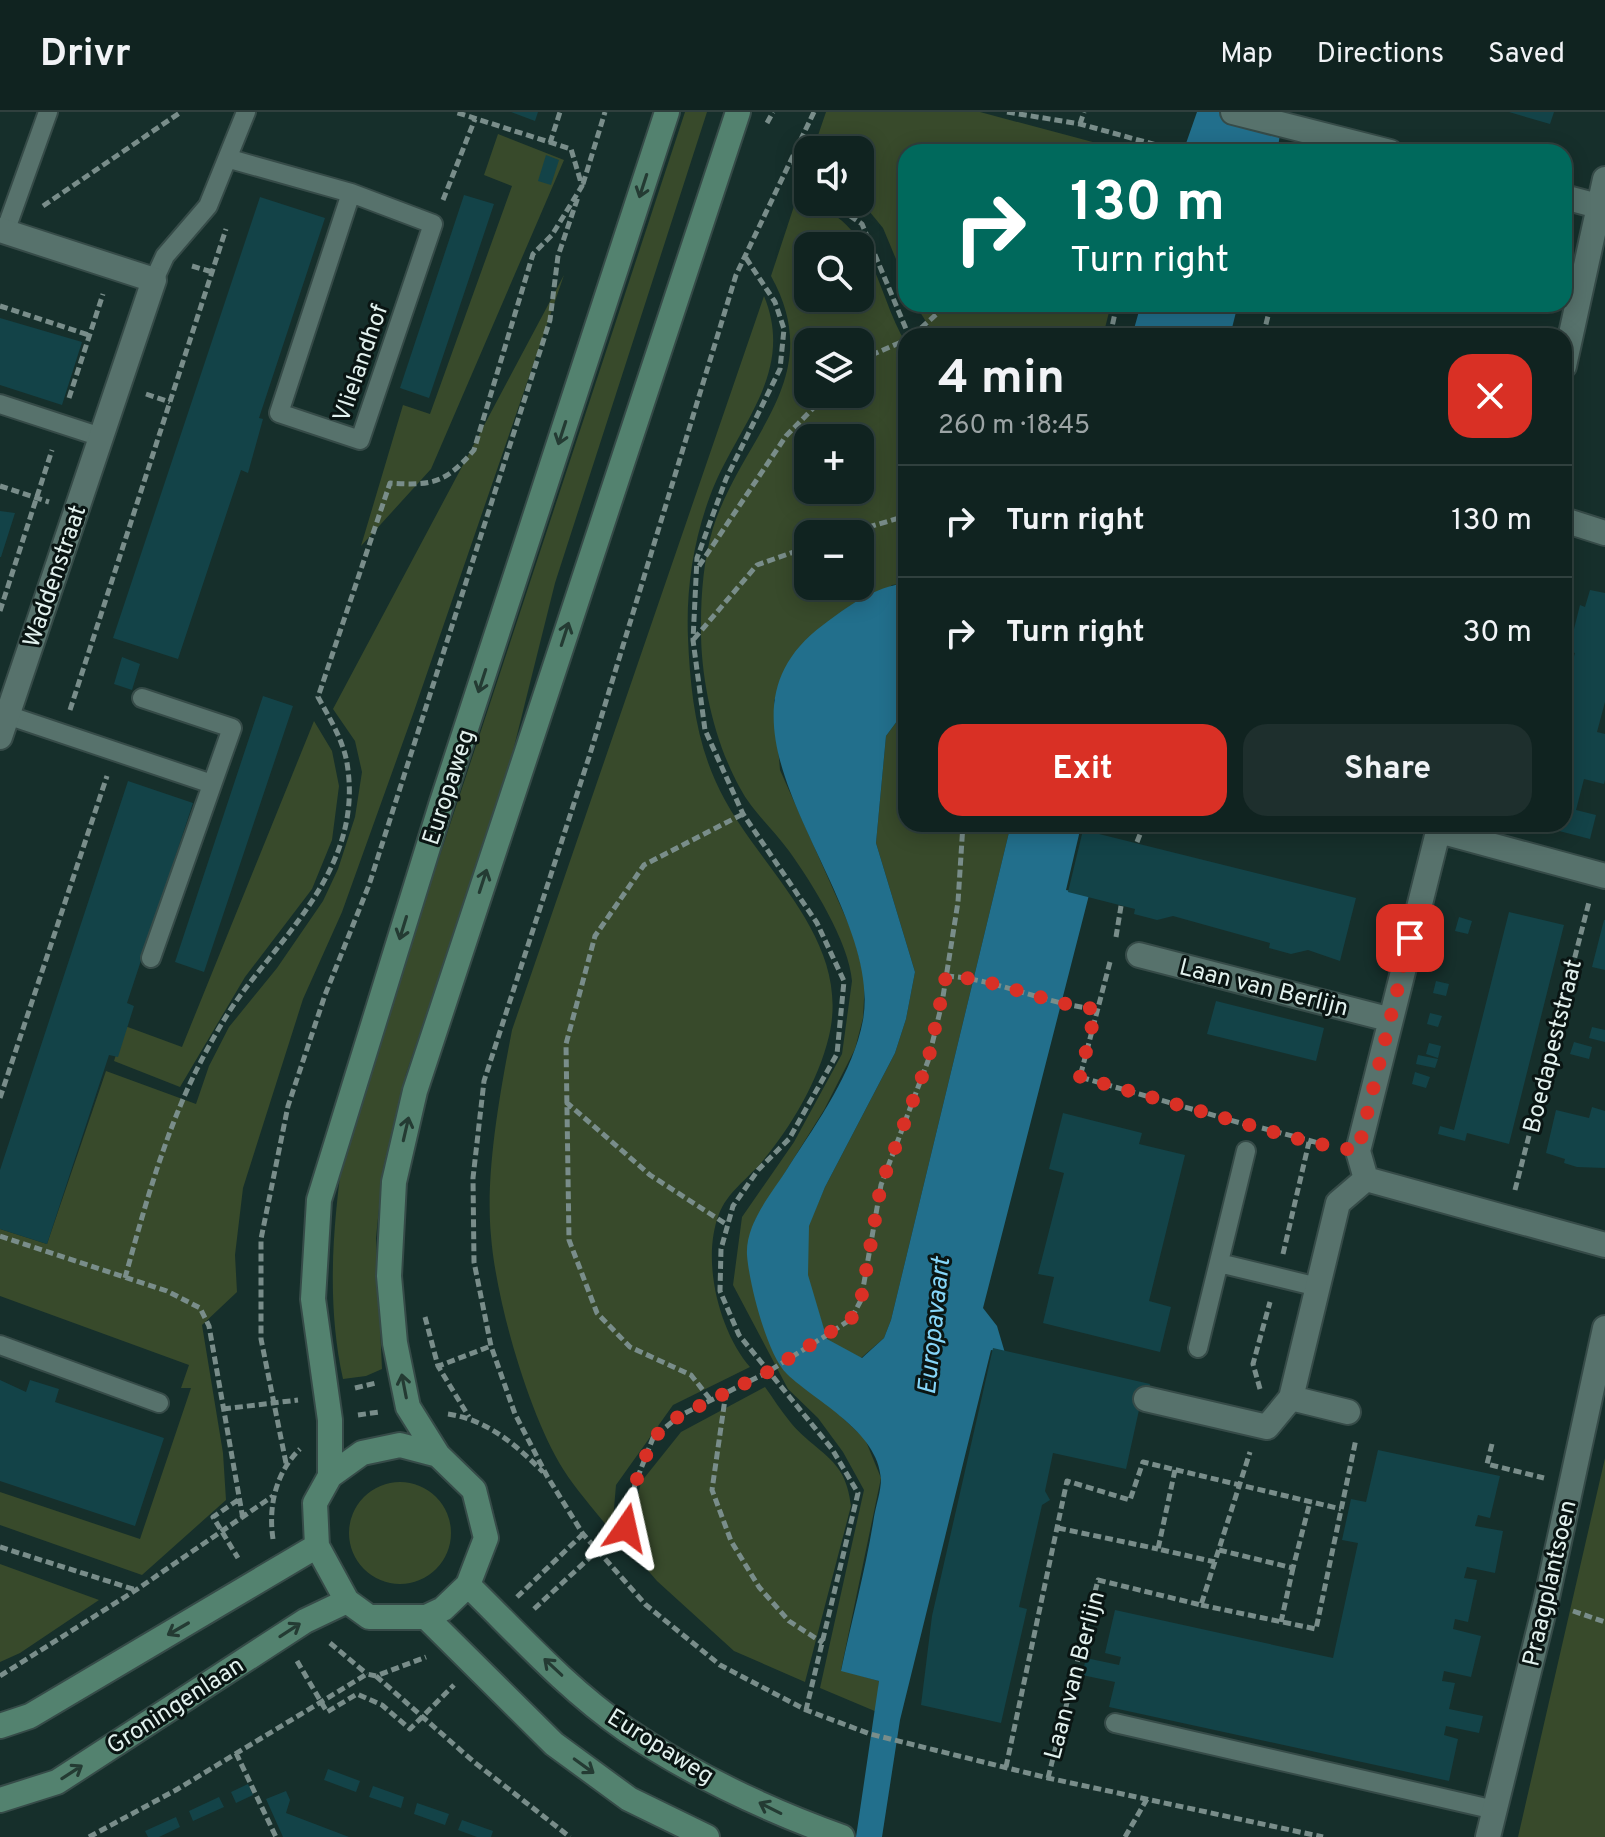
<!DOCTYPE html>
<meta charset="utf-8">
<style>
body{margin:0;font-family:Overpass,sans-serif;background:#1e2f2d;color:#f1f3f6;height:100vh;display:flex;flex-direction:column;font-size:30px;white-space:nowrap}
*{box-sizing:border-box;margin:0}
p{font-size:26px;color:#9ca4a5}
.icon{flex:none;width:44px;height:44px;fill:none;stroke:currentColor;stroke-width:2;stroke-linecap:round;stroke-linejoin:round}
.map{position:relative;flex:1;overflow:hidden}
.side{position:absolute;left:898px;top:216px;width:674px;height:504px;display:flex;flex-direction:column;background:#102320;border-radius:24px;box-shadow:0 4px 20px #0003,0 0 0 2px #30403e}
.side>*{flex:none}
.banner{position:absolute;left:898px;top:32px;width:674px;height:168px;border-radius:24px;box-shadow:0 4px 20px #0003,0 0 0 2px #30403e;background:#00695c;color:#fff;overflow:hidden}
.controls{position:absolute;left:794px;top:24px;display:grid;gap:16px}
.controls a{display:grid;place-items:center;width:80px;height:80px;border-radius:16px;background:#102320;box-shadow:0 4px 20px #0003,0 0 0 2px #30403e;font-size:40px}
.pin{position:absolute;display:grid;place-items:center;width:68px;height:68px;color:#fff;margin:-34px;border-radius:16px;box-shadow:0 4px 12px #0006}
.me{position:absolute;width:88px;margin:-44px;rotate:11deg;stroke-linejoin:round;filter:drop-shadow(0 0 6px #0008)}
.turn{display:flex;align-items:center;gap:28px;height:168px;padding:0 40px;font-size:36px}
.turn .icon{width:104px;height:104px;stroke-width:2.5}
.turn b{display:block;font-size:56px;line-height:68px}
.round{display:grid;place-items:center;flex:none;width:84px;height:84px;border-radius:24px;background:#1e2f2d}
.headline{display:flex;align-items:center;justify-content:space-between;height:136px;padding:0 40px}
h1{font-size:48px;font-weight:700;line-height:60px}
.button{display:flex;gap:16px;margin-top:auto;padding:16px 40px}
.button a{flex:1;height:92px;border-radius:24px;background:#d93025;color:#fff;font-size:32px;font-weight:700;line-height:92px;text-align:center}
.button a+a{background:#1e2f2d;color:#f1f3f6}
ul{padding:0;list-style:none}
li{display:flex;align-items:center;gap:24px;height:112px;padding:0 40px;border-top:2px solid #30403e}
li div{flex:1}
li b{display:block;font-size:30px}
li em{font-style:normal}
header{display:flex;align-items:center;gap:48px;box-sizing:border-box;height:112px;padding:0 40px;background:#102320;border-bottom:2px solid #30403e}
header strong{font-size:38px}
nav{display:flex;gap:44px;margin-inline-start:auto;font-size:28px}
.map>svg:first-child{display:block}
</style>
<header>
<strong>Drivr</strong>
<nav><a>Map</a><a>Directions</a><a>Saved</a></nav>
</header>
<div class="map">
<svg width="1605" height="1725" viewBox="0 0 1605 1725">
<rect width="100%" height="100%" fill="#162f2b"/>
<path fill="#384a2b" fill-rule="evenodd" d="M 685,0 L 707,0 L 555,471 L 505,671 L 406,962 L 383,1057 L 376,1126 L 382,1257 L 366,1264 L 343,1267 C 326,1189 333,1113 344,1034 Z
M 826,0 L 980,0 L 1130,40 L 906,40 L 906,171 L 883,116 L 860,88 L 860,38 L 813,38 Z
M 498,22 L 564,48 L 431,357 L 361,434 L 403,293 L 430,302 L 512,74 L 484,63 Z
M 797,85 C 810,91 826,96 837,105 C 875,132 882,193 906,231 L 906,471 L 892,473 L 774,588 L 780,658 L 853,822 L 865,868 L 863,906 L 855,937 L 824,998 L 754,1110 L 831,1295 L 865,1327 L 881,1366 L 841,1558 L 879,1569 L 877,1600 L 820,1576 L 864,1378 L 843,1340 L 818,1306 L 788,1277 L 733,1173 L 742,1105 L 794,1030 L 842,942 L 852,869 C 849,830 812,771 789,739 C 774,718 752,699 740,676 C 714,629 700,566 701,512 C 701,480 704,446 713,416 C 743,322 828,267 771,164 ZM 808,134 L 860,134 L 860,186 L 808,186 ZM 808,230 L 860,230 L 860,282 L 808,282 ZM 808,326 L 860,326 L 860,378 L 808,378 ZM 808,422 L 860,422 L 860,474 L 808,474 Z
M 564,163 L 413,602 L 342,800 L 303,887 L 243,1076 L 235,1143 L 237,1180 L 202,1213 L 223,1341 L 226,1388 L 142,1463 L 0,1413 L 0,1380 L 140,1427 L 191,1276 L 181,1276 L 189,1253 L 0,1184 L 0,1117 L 47,1132 L 106,959 L 196,992 L 209,954 L 229,915 L 277,856 L 323,789 L 338,757 L 355,705 L 362,660 L 355,629 L 333,597 Z
M 764,184 C 796,262 736,314 710,384 C 693,430 686,478 688,526 C 690,574 695,623 715,668 C 751,752 853,822 829,924 C 818,970 791,1015 761,1051 C 747,1067 727,1081 719,1102 C 701,1148 719,1219 750,1255 L 673,1293 L 616,1373 L 612,1420 C 596,1400 577,1379 563,1357 C 529,1303 496,1189 491,1124 C 485,1061 500,981 512,918 Z
M 915,192 L 1111,192 L 1103,224 L 935,224 Z
M 906,597 L 906,712 L 1011,712 L 891,1208 L 884,1226 L 861,1246 L 827,1228 L 807,1163 L 808,1114 L 825,1075 L 895,941 L 906,907 L 915,860 L 876,731 L 886,624 Z
M 314,609 L 332,639 L 339,674 L 332,728 L 312,777 L 245,865 L 180,975 L 114,949 L 125,914 L 182,935 Z
M 765,1275 C 773,1286 781,1299 791,1311 C 818,1343 846,1345 851,1394 L 805,1570 L 734,1539 L 657,1469 L 627,1434 L 641,1370 L 681,1320 Z
M 1605,1346 L 1605,1725 L 1518,1725 Z
M349 1421a51 51 0 1 1 102 0a51 51 0 1 1-102 0Z
M 0,1452 L 99,1488 L 20,1541 L 0,1550 Z"/>
<path fill="#226f8c" d="M 1197,0 L 1284,0 L 1277,40 L 1183,40 Z
M 1141,192 L 1238,192 L 1230,224 L 1132,224 Z
M 906,471 L 906,597 L 886,624 L 876,731 L 915,860 L 906,907 L 895,941 L 825,1075 L 809,1114 L 808,1163 L 827,1227 L 862,1246 L 884,1226 L 891,1208 L 1011,712 L 1107,712 L 1105,719 L 1081,714 L 1066,778 L 1089,783 L 983,1196 L 997,1214 L 1005,1241 L 991,1238 L 900,1608 L 882,1725 L 856,1725 L 879,1569 L 841,1559 C 852,1507 866,1456 874,1405 C 876,1393 881,1379 881,1367 C 878,1319 816,1290 787,1262 C 767,1243 749,1171 747,1143 C 745,1111 773,1080 789,1054 C 818,1009 853,961 863,908 C 885,781 684,616 823,513 C 848,494 874,475 906,471 Z"/>
<path fill="#134348" d="M 511,0 L 538,0 L 535,9 Z
M 1509,0 L 1554,0 L 1550,12 Z
M 546,43 L 559,48 L 551,73 L 538,69 Z
M 464,83 L 494,92 L 429,286 L 400,276 Z
M 260,85 L 325,106 L 259,306 L 263,307 L 248,361 L 241,358 L 178,547 L 113,526 Z
M 0,206 L 82,230 L 62,293 L 0,273 Z
M 0,399 L 15,401 L 1,445 L 0,445 Z
M 1590,478 L 1605,481 L 1605,590 L 1597,620 L 1605,622 L 1605,668 L 1604,672 L 1584,667 L 1576,698 L 1596,703 L 1590,727 L 1536,713 L 1564,712 L 1564,555 L 1570,557 L 1575,541 L 1569,539 L 1574,517 L 1580,493 L 1585,495 Z
M 122,545 L 140,552 L 132,578 L 114,572 Z
M 263,584 L 293,594 L 204,860 L 175,850 Z
M 128,669 L 193,691 L 127,891 L 134,894 L 118,945 L 109,943 L 47,1132 L 0,1117 L 0,1058 Z
M 1083,718 L 1356,786 L 1340,849 L 1308,838 L 1291,842 L 1269,836 L 1270,831 L 1173,804 L 1157,808 L 1134,802 L 1135,797 L 1068,780 Z
M 1509,800 L 1564,813 L 1509,1032 L 1467,1021 L 1465,1029 L 1438,1022 L 1440,1014 L 1454,1018 Z
M 1459,805 L 1472,809 L 1468,822 L 1455,819 Z
M 1604,808 L 1605,808 L 1605,858 L 1592,855 Z
M 1436,869 L 1449,872 L 1446,884 L 1433,881 Z
M 1216,889 L 1324,916 L 1316,949 L 1207,922 Z
M 1430,901 L 1442,904 L 1438,915 L 1427,912 Z
M 1592,915 L 1605,918 L 1605,930 L 1589,926 Z
M 1574,930 L 1592,935 L 1589,947 L 1570,942 Z
M 1429,931 L 1441,934 L 1438,946 L 1426,942 Z
M 1418,943 L 1438,947 L 1435,956 L 1416,952 Z
M 1415,960 L 1430,965 L 1426,976 L 1412,972 Z
M 1592,995 L 1605,999 L 1605,1056 L 1577,1055 L 1564,1051 L 1565,1047 L 1546,1041 L 1556,998 L 1589,1006 Z
M 1063,1001 L 1142,1021 L 1139,1032 L 1185,1043 L 1149,1189 L 1171,1195 L 1160,1240 L 1043,1211 L 1054,1165 L 1038,1162 L 1064,1061 L 1049,1057 Z
M 993,1236 L 1150,1272 L 1144,1299 L 1139,1298 L 1126,1357 L 1053,1341 L 1045,1379 L 1050,1388 L 1042,1393 L 1019,1495 L 1027,1497 L 1001,1611 L 921,1593 L 932,1504 Z
M 0,1268 L 26,1280 L 30,1268 L 59,1277 L 55,1290 L 164,1326 L 135,1414 L 0,1369 Z
M 1378,1338 L 1500,1364 L 1490,1406 L 1478,1403 L 1475,1414 L 1503,1419 L 1495,1461 L 1467,1455 L 1464,1466 L 1477,1468 L 1468,1510 L 1455,1507 L 1453,1517 L 1481,1524 L 1471,1565 L 1444,1559 L 1442,1569 L 1455,1571 L 1449,1597 L 1483,1604 L 1479,1621 L 1446,1614 L 1444,1623 L 1458,1627 L 1449,1669 L 1109,1595 L 1115,1570 L 1082,1563 L 1086,1546 L 1119,1553 L 1121,1545 L 1105,1541 L 1115,1498 L 1333,1546 L 1358,1431 L 1342,1428 L 1351,1387 L 1366,1390 Z
M 328,1657 L 360,1669 L 356,1680 L 324,1668 Z
M 248,1672 L 253,1683 L 236,1691 L 231,1680 Z
M 373,1674 L 404,1685 L 401,1696 L 369,1685 Z
M 286,1679 L 290,1688 L 286,1701 L 349,1725 L 283,1725 L 266,1687 Z
M 219,1685 L 224,1695 L 193,1709 L 189,1699 Z
M 417,1691 L 449,1702 L 445,1713 L 414,1702 Z
M 176,1705 L 180,1715 L 159,1725 L 148,1725 L 145,1719 Z
M 462,1708 L 493,1719 L 491,1725 L 477,1725 L 458,1718 Z"/>
<g fill="none" stroke-linecap="round" stroke-linejoin="round">
<g stroke="#364b48" stroke-width="22">
<path id="lane" d="M 230,47 L 351,81 L 433,112 L 360,328 L 279,301 L 351,81
M 5,120 L 48,0
M 154,168 L 165,144 L 208,94 L 246,0
M 0,292 L 101,325
M 142,586 L 232,616 L 151,846
M 7,603 L 212,672
M 1219,1151 L 1318,1175
M 0,1233 L 159,1291
M 1198,1236 L 1246,1039
M 1115,1611 L 1495,1698"/>
</g>
<g stroke="#364b48" stroke-width="28">
<path id="street" d="M 1233,0 L 1390,40
M 1564,85 L 1605,96
M 0,118 L 154,168 L 0,625
M 1564,254 L 1605,67
M 1564,408 L 1605,421
M 1439,719 L 1605,764
M 1139,843 L 1388,907
M 1366,1067 L 1358,1039 L 1440,712
M 1366,1067 L 1605,1133
M 1291,1286 L 1348,1300
M 1146,1287 L 1267,1315 L 1291,1286 L 1338,1091 L 1366,1067
M 1488,1725 L 1546,1490 L 1605,1216"/>
</g>
<g stroke="#364b48" stroke-width="28">
<path id="secondary" d="M 400,1333 L 438,1343 L 474,1378 L 486,1426 L 468,1473 L 443,1497 L 426,1505 L 369,1505 L 347,1489 L 317,1434 L 315,1391 L 330,1364 L 362,1341 Z
M 438,1343 L 408,1295 L 395,1231 L 389,1164 L 394,1070 L 415,979 L 738,0
M 330,1364 L 330,1308 L 313,1187 L 319,1088 L 442,690 L 667,0
M 468,1473 C 518,1522 567,1577 625,1617 C 691,1662 767,1698 842,1725
M 426,1505 L 554,1632 L 629,1687 L 707,1725
M 0,1614 L 30,1604 L 317,1434
M 0,1688 L 57,1670 L 305,1509 L 347,1489"/>
</g>
<path stroke="#798d8a" stroke-width="5" stroke-dasharray="8 4" stroke-linecap="butt" d="M 814,0 L 736,163 L 590,642 L 484,969 L 473,1066 L 474,1150 L 491,1234 L 515,1302 L 547,1364 L 583,1422 L 646,1493 L 720,1553 L 806,1598 L 870,1622 L 1048,1666 L 1323,1725
M 1007,0 L 1080,12 L 1182,40
M 767,11 L 773,0
M 1080,12 L 1084,0
M 550,31 L 560,0
M 1142,40 L 1143,28
M 792,47 L 802,71 L 808,75
M 583,72 L 605,0
M 443,88 L 475,7
M 830,90 L 862,112 L 909,224
M 43,94 L 181,0
M 746,146 L 775,190 L 784,217 L 780,257 L 726,367 L 697,446 L 693,528 L 705,618 L 743,702 L 817,811 L 844,869 L 837,942 L 789,1027 L 758,1058 L 733,1094 L 721,1137 L 720,1179 L 739,1223 L 832,1337 L 858,1381 L 806,1598
M 192,154 L 212,160
M 0,194 L 89,223
M 912,224 L 948,192
M 1110,224 L 1117,192
M 1263,224 L 1271,192
M 860,248 L 906,228
M 146,282 L 170,290
M 69,286 L 103,182
M 0,374 L 49,390
M 845,422 L 906,404
M 699,454 L 786,324 L 827,282
M 0,499 L 52,338
M 694,527 L 757,453 L 808,435
M 70,598 L 226,117
M 1137,730 L 1144,712
M 1116,825 L 1121,794
M 1110,850 L 1080,965 L 1244,1012
M 946,864 C 997,867 1044,892 1096,897
M 0,986 L 107,664
M 566,990 L 650,1063 L 726,1112
M 1262,1016 L 1330,1034
M 1515,1078 L 1589,790
M 0,1124 L 167,1179 L 200,1196 L 209,1214 L 243,1407
M 1283,1142 L 1309,1030
M 125,1166 C 144,1097 164,1024 196,959 C 209,933 225,904 242,881 C 294,812 363,747 347,651 C 343,628 329,605 318,585 L 390,371 C 432,374 446,371 474,338 L 533,142 L 552,123 L 582,74 L 571,37 L 455,0
M 425,1205 L 438,1254 L 469,1305
M 436,1255 L 491,1234
M 355,1276 L 376,1271
M 1260,1277 L 1253,1252 L 1270,1190
M 726,1280 L 712,1378 L 731,1429 L 759,1475 L 789,1509 L 823,1531
M 710,1287 L 691,1263 L 630,1235 L 597,1201 L 569,1128 L 566,932 L 595,824 L 644,753 L 743,702
M 223,1297 L 298,1288
M 448,1302 C 488,1308 516,1333 543,1360
M 358,1303 L 379,1300
M 1492,1332 L 1487,1352 L 1544,1366
M 286,1351 L 261,1227 L 261,1127 L 288,994 L 325,883 L 369,773 L 550,208 L 558,144 L 578,85
M 1175,1358 L 1158,1437 L 1215,1450
M 238,1388 L 213,1405 L 238,1446
M 1058,1416 L 1158,1437
M 273,1427 C 268,1394 276,1360 300,1337
M 0,1435 L 136,1478
M 1219,1438 L 1293,1456 L 1310,1390
M 517,1485 L 583,1422
M 1201,1493 L 1316,1517 L 1356,1327
M 534,1497 L 609,1428 L 622,1438 L 635,1372 L 653,1326 L 679,1304 L 766,1261 L 830,1221 L 851,1207 L 861,1188 L 881,1073 L 928,949 L 942,891 L 958,790 L 963,712
M 1573,1499 L 1605,1510
M 1281,1510 L 1293,1456
M 330,1531 L 367,1562
M 297,1549 L 327,1600 L 357,1582 L 382,1593 L 410,1617 L 454,1573
M 0,1564 L 136,1478 L 273,1384
M 376,1564 L 474,1650 L 570,1725
M 236,1641 L 276,1725
M 1006,1655 L 1067,1369 L 1130,1388 L 1143,1350 L 1341,1397
M 1048,1666 L 1098,1468 L 1201,1493 L 1250,1340
M 89,1725 L 176,1678 L 367,1562 L 376,1564 L 426,1545
M 1125,1725 L 1147,1687"/>
<use href="#lane" stroke="#57726c" stroke-width="18"/>
<use href="#street" stroke="#57726c" stroke-width="24"/>
<use href="#secondary" stroke="#53826f" stroke-width="24"/>
</g>
<defs><path id="oneway-shaft" d="M-6 0H5M1.5-3L5.5 0L1.5 3" fill="none" stroke-width="1.6" stroke-linecap="round" stroke-linejoin="round" transform="scale(2)"/></defs>
<g stroke="#243b33">
<use href="#oneway-shaft" transform="translate(643 74) rotate(108)"/>
<use href="#oneway-shaft" transform="translate(562 321) rotate(108)"/>
<use href="#oneway-shaft" transform="translate(565 522) rotate(-72)"/>
<use href="#oneway-shaft" transform="translate(482 569) rotate(108)"/>
<use href="#oneway-shaft" transform="translate(483 769) rotate(-72)"/>
<use href="#oneway-shaft" transform="translate(403 816) rotate(107)"/>
<use href="#oneway-shaft" transform="translate(406 1017) rotate(-77)"/>
<use href="#oneway-shaft" transform="translate(404 1274) rotate(-101)"/>
<use href="#oneway-shaft" transform="translate(178 1517) rotate(150)"/>
<use href="#oneway-shaft" transform="translate(290 1518) rotate(-33)"/>
<use href="#oneway-shaft" transform="translate(553 1555) rotate(-137)"/>
<use href="#oneway-shaft" transform="translate(584 1654) rotate(36)"/>
<use href="#oneway-shaft" transform="translate(72 1660) rotate(-33)"/>
<use href="#oneway-shaft" transform="translate(770 1696) rotate(-153)"/>
</g>
<g fill="none" stroke-linecap="round" stroke-linejoin="round">
<path stroke="#d93025" stroke-width="14" stroke-dasharray="0 25.2" d="M 626,1416 L 635,1372 L 653,1326 L 679,1304 L 766,1261 L 851,1207 L 861,1188 L 881,1073 L 928,949 L 946,864 C 997,866 1044,892 1096,897 L 1080,965 L 1309,1030 L 1358,1039 L 1410,826"/>
</g>
<g text-anchor="middle" stroke-width="6" stroke-linejoin="round" paint-order="stroke">
<g font-size="24" fill="#e2f1ee" stroke="#0a1513">
<text transform="translate(360 251) rotate(-71)" y="8">Vlielandhof</text>
<text transform="translate(54 464) rotate(-71)" y="8">Waddenstraat</text>
<text transform="translate(448 675) rotate(-72)" y="8">Europaweg</text>
<text transform="translate(1264 875) rotate(14)" y="8">Laan van Berlijn</text>
<text transform="translate(1552 934) rotate(-76)" y="8">Boedapeststraat</text>
<text transform="translate(1549 1471) rotate(-77)" y="8">Praagplantsoen</text>
<text transform="translate(1074 1563) rotate(-75)" y="8">Laan van Berlijn</text>
<text transform="translate(175 1593) rotate(-33)" y="8">Groningenlaan</text>
<text transform="translate(661 1634) rotate(32)" y="8">Europaweg</text>
</g>
<g font-size="26" font-style="italic" fill="#86d6f9" stroke="#0a1513">
<text transform="translate(933 1214) rotate(-84)" y="9">Europavaart</text>
</g>
</g>
</svg>
<div class="controls">
<a><svg class="icon" aria-label="sound" viewBox="0 0 24 24"><path d="M4 9h4l5-4v14l-5-4H4zM17 9q2 3 0 6"/></svg></a>
<a><svg class="icon" aria-label="search" viewBox="0 0 24 24"><circle cx="10" cy="10" r="6"/><path d="M15 15l6 6"/></svg></a>
<a><svg class="icon" aria-label="layers" viewBox="0 0 24 24"><path d="M12 4l9 5-9 5-9-5zM3 14l9 5 9-5"/></svg></a>
<a>+</a>
<a>−</a>
</div>
<div class="pin" style="left:1410px;top:826px;background:#d93025"><svg class="icon" aria-label="arrive" viewBox="0 0 24 24"><path d="M6 21V4h12l-3 4 3 4H6"/></svg></div>
<svg class="me" style="left:626px;top:1416px" viewBox="-20 -20 40 40"><path d="M0-17L14 15 0 8-14 15z" fill="#d93025" stroke="#fff" stroke-width="4"/></svg>
<div class="banner">
<div class="turn"><svg class="icon" aria-label="right" viewBox="0 0 24 24"><path d="M7 20v-9h11M14 6l5 5-5 5"/></svg><div><b>130 m</b>Turn right</div></div>
</div>
<section class="side">
<div class="headline"><div><h1>4 min</h1><p>260 m · 18:45</p></div><a class="round" style="background:#d93025;color:#fff"><svg class="icon" aria-label="close" viewBox="0 0 24 24"><path d="M6 6l12 12M18 6L6 18"/></svg></a></div>
<ul>
<li><svg class="icon" aria-label="right" viewBox="0 0 24 24"><path d="M7 20v-9h11M14 6l5 5-5 5"/></svg><div><b>Turn right</b></div><em>130 m</em></li>
<li><svg class="icon" aria-label="right" viewBox="0 0 24 24"><path d="M7 20v-9h11M14 6l5 5-5 5"/></svg><div><b>Turn right</b></div><em>30 m</em></li>
</ul>
<div class="button"><a>Exit</a><a>Share</a></div>
</section>
</div>
